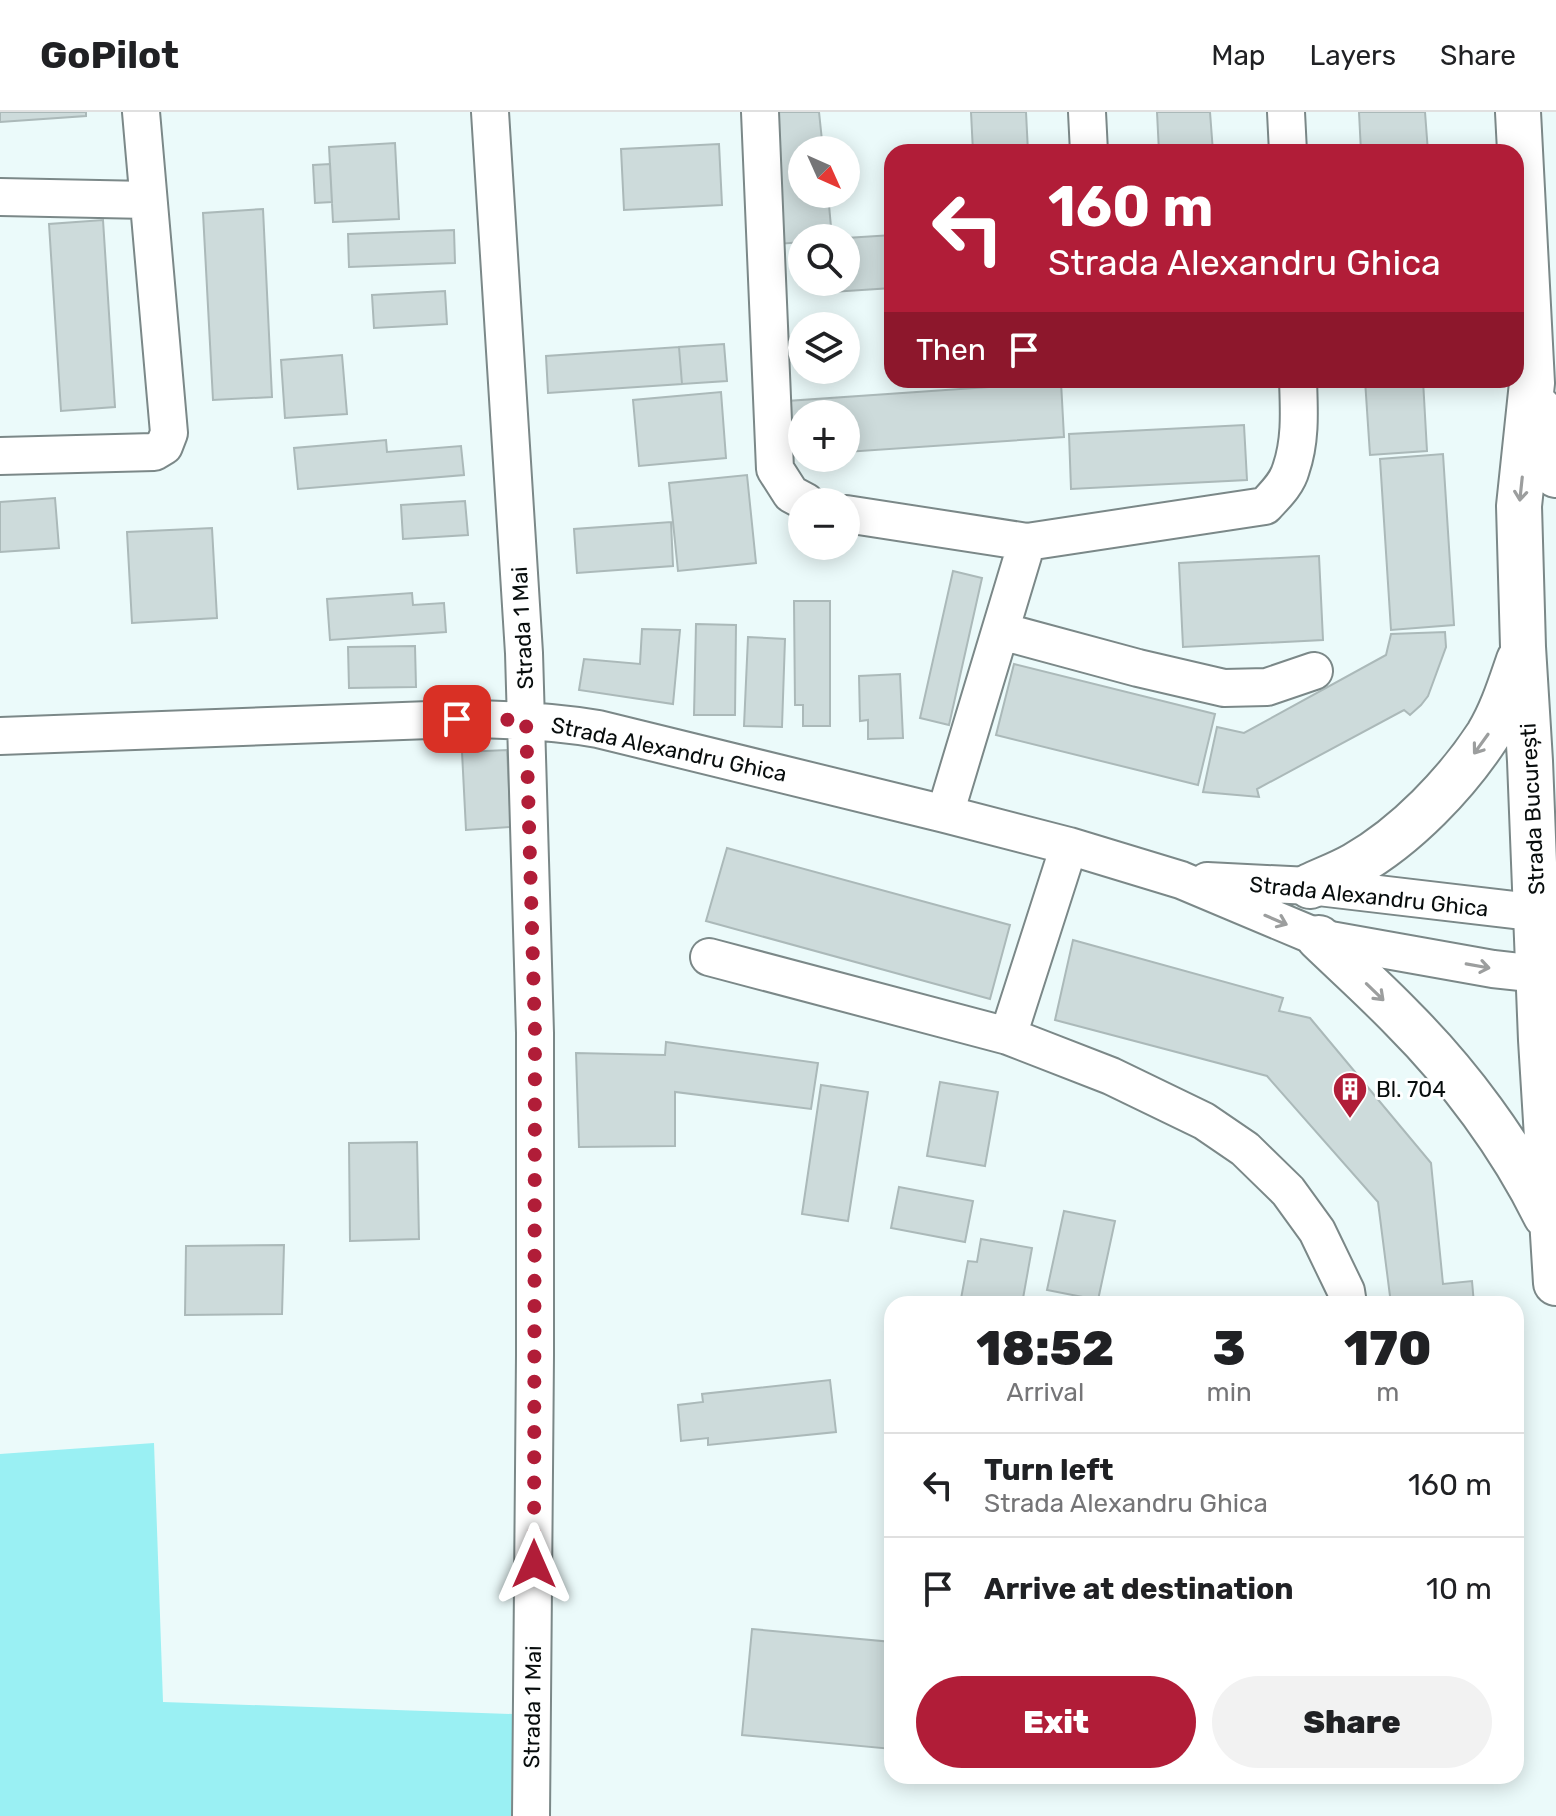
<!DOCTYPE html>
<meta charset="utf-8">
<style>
body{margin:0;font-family:Rubik,sans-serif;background:#f2f2f2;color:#202124;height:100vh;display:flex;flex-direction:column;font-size:30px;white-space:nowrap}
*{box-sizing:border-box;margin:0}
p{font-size:26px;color:#757577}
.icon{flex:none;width:44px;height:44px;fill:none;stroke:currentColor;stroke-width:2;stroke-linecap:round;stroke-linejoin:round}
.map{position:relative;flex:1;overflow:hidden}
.drawer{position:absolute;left:884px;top:1184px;width:640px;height:488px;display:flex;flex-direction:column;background:#fff;border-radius:24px;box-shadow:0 4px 20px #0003}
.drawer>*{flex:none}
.hud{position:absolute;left:884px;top:32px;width:640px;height:244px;border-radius:24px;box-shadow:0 4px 20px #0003;background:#b11d38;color:#fff;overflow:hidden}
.needle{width:52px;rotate:135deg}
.buttons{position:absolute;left:788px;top:24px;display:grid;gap:16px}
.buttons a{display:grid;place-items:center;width:72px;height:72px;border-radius:50%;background:#fff;box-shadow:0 4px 20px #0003;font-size:40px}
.pin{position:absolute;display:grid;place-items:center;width:68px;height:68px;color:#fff;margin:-34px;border-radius:16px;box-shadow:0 4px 12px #0006}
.me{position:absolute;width:88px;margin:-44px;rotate:0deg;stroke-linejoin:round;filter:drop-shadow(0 0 6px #0008)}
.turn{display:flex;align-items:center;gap:28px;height:168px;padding:0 32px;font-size:36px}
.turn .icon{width:104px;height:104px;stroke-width:2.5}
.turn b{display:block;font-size:56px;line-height:68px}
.then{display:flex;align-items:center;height:76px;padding:0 32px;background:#0003;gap:16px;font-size:30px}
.eta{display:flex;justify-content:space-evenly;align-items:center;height:136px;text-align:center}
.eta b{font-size:48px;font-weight:800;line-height:56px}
.button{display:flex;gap:16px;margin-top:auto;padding:16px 32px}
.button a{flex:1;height:92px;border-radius:48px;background:#b11d38;color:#fff;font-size:32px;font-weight:800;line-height:92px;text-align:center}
.button a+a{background:#f2f2f2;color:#202124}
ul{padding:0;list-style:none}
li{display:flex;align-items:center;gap:24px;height:104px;padding:0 32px;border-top:2px solid #e0e0e0}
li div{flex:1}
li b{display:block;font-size:30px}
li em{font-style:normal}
header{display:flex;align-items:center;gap:48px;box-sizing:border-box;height:112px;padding:0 40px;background:#fff;border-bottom:2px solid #e0e0e0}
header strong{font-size:38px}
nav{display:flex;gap:44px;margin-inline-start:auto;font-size:28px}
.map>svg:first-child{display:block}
</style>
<header>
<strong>GoPilot</strong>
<nav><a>Map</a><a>Layers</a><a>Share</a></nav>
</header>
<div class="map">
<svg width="1556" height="1704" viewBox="0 0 1556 1704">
<rect width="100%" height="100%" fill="#ebfafa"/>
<path fill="#9af0f3" d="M 154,1331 L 163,1590 L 513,1602 L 511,1704 L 0,1704 L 0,1342 Z"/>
<path fill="#cddbdb" stroke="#abb9b9" stroke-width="2" d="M 0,0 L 86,0 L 86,4 L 0,10 Z
M 764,0 L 819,0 L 823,38 L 802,38 L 802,82 L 828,82 L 832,126 L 802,126 L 802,130 L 778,132 Z
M 971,0 L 1026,0 L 1028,40 L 973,40 Z
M 1157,0 L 1210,0 L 1213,40 L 1159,40 Z
M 1359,0 L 1425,0 L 1428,40 L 1361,40 Z
M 395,31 L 399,107 L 333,110 L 329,35 Z
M 719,32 L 722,93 L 624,98 L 621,37 Z
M 330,52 L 332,90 L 315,91 L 313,53 Z
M 263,97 L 272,285 L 213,288 L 203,101 Z
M 103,108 L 115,295 L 61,299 L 49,112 Z
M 454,118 L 455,151 L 349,155 L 348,122 Z
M 892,123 L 892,176 L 832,180 L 832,170 L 846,170 L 846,126 Z
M 445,179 L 447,212 L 374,216 L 372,183 Z
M 724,232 L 727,269 L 682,272 L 679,235 Z
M 679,235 L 682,272 L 548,281 L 546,244 Z
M 342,243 L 347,302 L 285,306 L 281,248 Z
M 1365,268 L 1423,268 L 1427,339 L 1370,343 Z
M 1061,270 L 1064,325 L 846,340 L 846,302 L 802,302 L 802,343 L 790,344 L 787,289 Z
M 721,280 L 726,346 L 639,354 L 633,288 Z
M 1244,313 L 1247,368 L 1071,377 L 1069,322 Z
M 386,328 L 387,340 L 461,334 L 464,363 L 298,377 L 294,336 Z
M 1443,342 L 1454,513 L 1391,518 L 1380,347 Z
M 747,363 L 756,451 L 678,459 L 669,371 Z
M 55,386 L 59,436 L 0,440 L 0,390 Z
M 465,389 L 468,423 L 403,427 L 401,393 Z
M 671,410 L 673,454 L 577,461 L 574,417 Z
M 212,416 L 217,506 L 132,511 L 127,420 Z
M 1319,444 L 1323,528 L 1183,535 L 1179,451 Z
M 953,459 L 982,466 L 949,613 L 920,606 Z
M 412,481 L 413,493 L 444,491 L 446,520 L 330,528 L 327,487 Z
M 794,489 L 830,489 L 830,614 L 803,614 L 803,593 L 795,593 Z
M 696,512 L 736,513 L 735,603 L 694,603 Z
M 642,517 L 680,518 L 673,592 L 579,578 L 584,547 L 640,552 Z
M 1445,520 L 1446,535 L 1428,584 L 1421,593 L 1410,603 L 1404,598 L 1257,677 L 1259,685 L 1203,680 L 1217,615 L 1244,621 L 1386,543 L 1391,522 Z
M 748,525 L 785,527 L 782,615 L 744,614 Z
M 415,534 L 416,575 L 349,576 L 348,535 Z
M 1014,552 L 1215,602 L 1198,673 L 996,623 Z
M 900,562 L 903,626 L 868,627 L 868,608 L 860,609 L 859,564 Z
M 507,638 L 511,715 L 466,718 L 462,640 Z
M 727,736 L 1010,813 L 990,887 L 706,809 Z
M 1073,828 L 1283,886 L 1279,899 L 1310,906 L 1431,1051 L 1443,1172 L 1472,1169 L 1474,1192 L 1391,1192 L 1378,1090 L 1267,964 L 1055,908 Z
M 666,930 L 818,951 L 811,997 L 675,980 L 675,1034 L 579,1035 L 576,941 L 665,943 Z
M 940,970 L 998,980 L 985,1054 L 927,1044 Z
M 821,973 L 868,980 L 848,1109 L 802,1102 Z
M 417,1030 L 419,1127 L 350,1129 L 349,1031 Z
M 899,1075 L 973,1089 L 965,1130 L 891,1116 Z
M 1064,1099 L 1115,1109 L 1098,1188 L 1047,1178 Z
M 981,1127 L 1032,1136 L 1022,1192 L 960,1192 L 968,1149 L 977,1150 Z
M 284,1133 L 282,1202 L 185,1203 L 186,1134 Z
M 830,1268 L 836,1320 L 708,1333 L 708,1326 L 681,1329 L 678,1293 L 703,1290 L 702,1282 Z
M 752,1517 L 892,1530 L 892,1637 L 742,1623 Z"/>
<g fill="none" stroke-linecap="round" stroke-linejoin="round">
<g stroke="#7b8888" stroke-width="40">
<path id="minor" d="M 490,0 L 524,541 L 535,921 L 535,1243 L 531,1704
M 760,0 L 775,357 L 791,382 L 806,390
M 1087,0 L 1089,40
M 1286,0 L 1288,40
M 0,85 L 148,88
M 0,344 L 154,340 L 164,334 L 169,321 L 141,0
M 846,402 L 1027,430 L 1265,394 C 1275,383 1287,372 1291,357 C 1301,328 1299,298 1298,268
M 1001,519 L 1138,556 L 1224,576 L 1267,575 L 1314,559
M 0,624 L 457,607 C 505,607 551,609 598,617 L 945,702 L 1069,734 L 1181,768 L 1319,826 L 1493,857 L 1556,864
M 945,702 L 1027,430
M 1207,769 L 1310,774 L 1556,803
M 709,845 L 1008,924 L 1111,964 L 1204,1009 L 1245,1037 L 1288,1079 L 1317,1119 L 1346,1179 L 1348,1192
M 1008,924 L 1069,734"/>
</g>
<g stroke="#7b8888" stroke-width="48">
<path id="major" d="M 1518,0 L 1532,271 L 1519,394 L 1523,535 L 1530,649 L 1541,928 L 1556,1171
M 1539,297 L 1556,363
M 1310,774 C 1325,767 1341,761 1355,753 C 1406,724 1456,672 1488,623 C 1502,600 1510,574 1519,548
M 1319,826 C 1347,853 1376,879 1403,907 C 1459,963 1511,1033 1546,1104"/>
</g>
<use href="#minor" stroke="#fff" stroke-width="36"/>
<use href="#major" stroke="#fff" stroke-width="44"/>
</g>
<defs><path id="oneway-shaft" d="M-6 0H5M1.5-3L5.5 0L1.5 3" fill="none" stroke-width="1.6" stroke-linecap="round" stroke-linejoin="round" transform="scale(2)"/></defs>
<g stroke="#9c9e9e">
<use href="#oneway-shaft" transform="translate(1521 377) rotate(96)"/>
<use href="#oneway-shaft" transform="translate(1481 632) rotate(126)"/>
<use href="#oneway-shaft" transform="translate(1276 808) rotate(23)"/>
<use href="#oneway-shaft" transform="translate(1478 854) rotate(10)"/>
<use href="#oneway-shaft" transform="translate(1375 880) rotate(44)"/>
</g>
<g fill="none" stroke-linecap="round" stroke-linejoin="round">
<path stroke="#b11d38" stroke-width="14" stroke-dasharray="0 25.2" d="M 457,607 L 526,608 L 535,921 L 534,1452"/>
</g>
<defs>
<g id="building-pin" transform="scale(1.8)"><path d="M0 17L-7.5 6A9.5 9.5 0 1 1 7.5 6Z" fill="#b11d38" stroke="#fff"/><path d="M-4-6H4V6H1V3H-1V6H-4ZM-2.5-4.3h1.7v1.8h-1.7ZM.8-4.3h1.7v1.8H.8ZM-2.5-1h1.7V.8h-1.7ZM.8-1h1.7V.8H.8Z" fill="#fff"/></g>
</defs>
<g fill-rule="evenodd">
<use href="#building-pin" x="1350" y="977"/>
</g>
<g text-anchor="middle" stroke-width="6" stroke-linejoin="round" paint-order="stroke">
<g font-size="22" fill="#080d0d" stroke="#fff">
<text transform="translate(522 516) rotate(-93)" y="8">Strada 1 Mai</text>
<text transform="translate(669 637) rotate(12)" y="8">Strada Alexandru Ghica</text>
<text transform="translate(1532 697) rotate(-93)" y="8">Strada București</text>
<text transform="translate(1369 784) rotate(6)" y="8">Strada Alexandru Ghica</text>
<text transform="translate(532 1595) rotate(-89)" y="8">Strada 1 Mai</text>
</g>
<g font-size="22" fill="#080d0d" stroke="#fff" text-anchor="start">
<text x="1376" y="985">Bl. 704</text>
</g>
</g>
</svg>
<div class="buttons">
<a><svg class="needle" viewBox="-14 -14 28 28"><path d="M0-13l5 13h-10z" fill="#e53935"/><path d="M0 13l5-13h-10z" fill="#757577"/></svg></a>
<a><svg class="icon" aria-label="search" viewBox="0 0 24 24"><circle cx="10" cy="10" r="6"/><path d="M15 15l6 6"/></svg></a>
<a><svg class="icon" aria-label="layers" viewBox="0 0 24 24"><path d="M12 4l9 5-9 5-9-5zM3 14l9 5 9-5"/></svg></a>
<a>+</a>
<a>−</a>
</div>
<div class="pin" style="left:457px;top:607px;background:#d93025"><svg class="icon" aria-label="arrive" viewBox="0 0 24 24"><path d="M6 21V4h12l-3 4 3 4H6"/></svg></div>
<svg class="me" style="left:534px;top:1452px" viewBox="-20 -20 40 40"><path d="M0-17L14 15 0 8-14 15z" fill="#b11d38" stroke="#fff" stroke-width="4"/></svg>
<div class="hud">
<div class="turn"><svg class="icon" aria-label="left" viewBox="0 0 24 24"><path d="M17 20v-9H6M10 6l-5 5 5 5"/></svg><div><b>160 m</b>Strada Alexandru Ghica</div></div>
<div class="then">Then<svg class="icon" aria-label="arrive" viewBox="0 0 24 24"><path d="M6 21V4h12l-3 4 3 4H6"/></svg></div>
</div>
<section class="drawer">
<div class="eta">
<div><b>18:52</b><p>Arrival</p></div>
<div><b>3</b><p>min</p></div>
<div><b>170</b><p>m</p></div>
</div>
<ul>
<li><svg class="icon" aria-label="left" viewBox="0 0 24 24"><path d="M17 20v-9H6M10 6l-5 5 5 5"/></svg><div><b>Turn left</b><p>Strada Alexandru Ghica</p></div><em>160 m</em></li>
<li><svg class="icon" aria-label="arrive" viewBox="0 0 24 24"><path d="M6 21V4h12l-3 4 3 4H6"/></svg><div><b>Arrive at destination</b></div><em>10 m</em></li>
</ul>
<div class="button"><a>Exit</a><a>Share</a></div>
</section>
</div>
